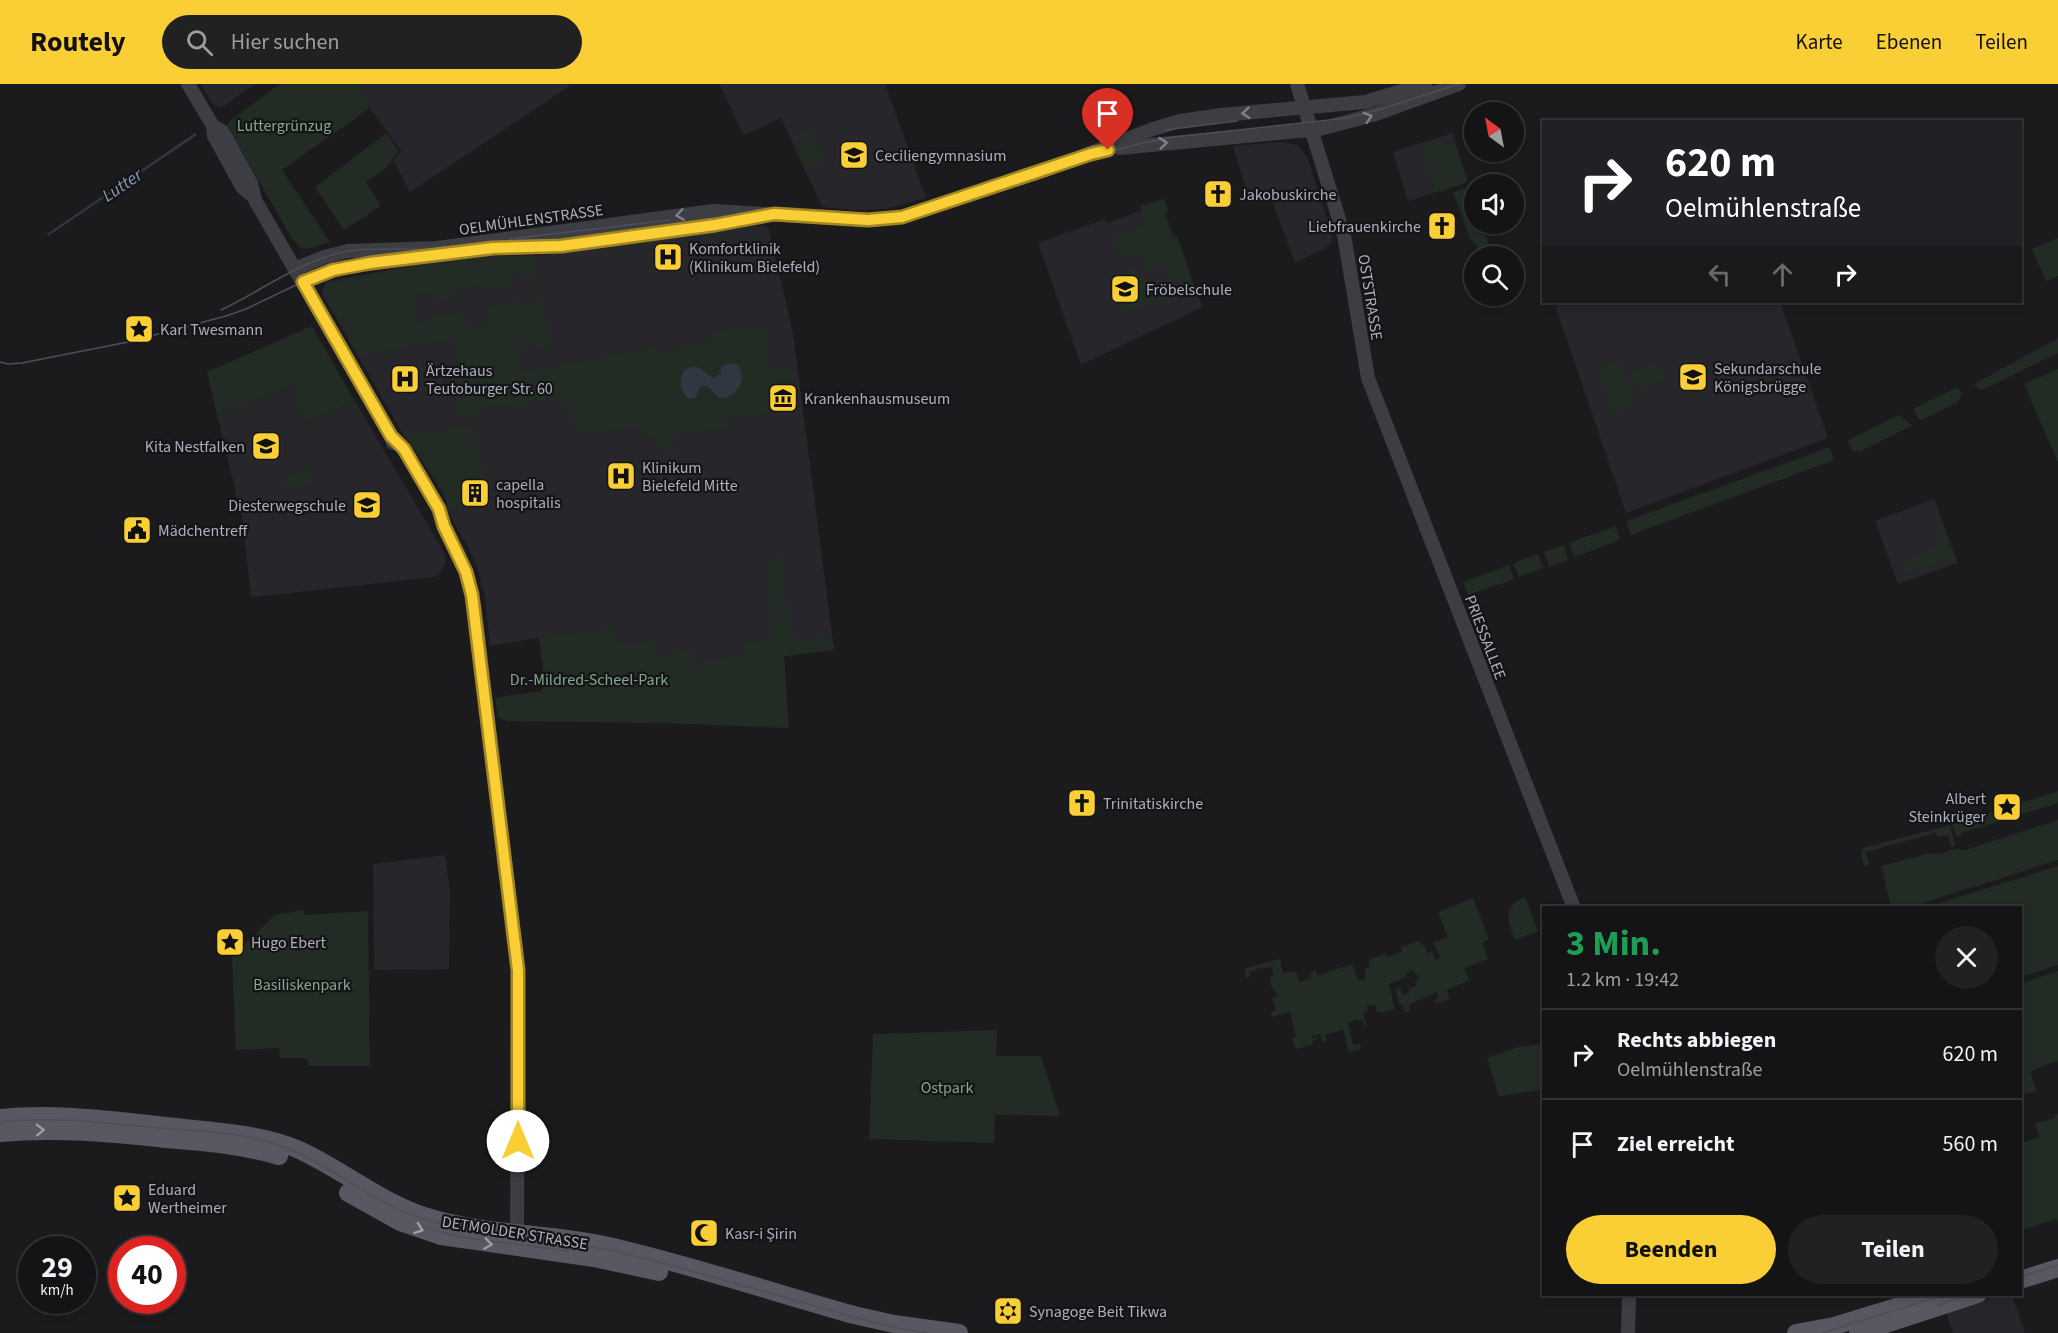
<!DOCTYPE html>
<html lang="de">
<meta charset="utf-8">
<style>
body{margin:0;font-family:"Source Sans 3",sans-serif;background:#212123;color:#f1f3f6;height:100vh;display:flex;flex-direction:column;font-size:22px;white-space:nowrap}
*{box-sizing:border-box;margin:0}
p{font-size:20px;color:#9d9ea1}
.icon{flex:none;width:33px;height:33px;fill:none;stroke:currentColor;stroke-width:2;stroke-linecap:round;stroke-linejoin:round}
.map{position:relative;flex:1;overflow:hidden}
.drawer{position:absolute;left:1542px;top:822px;width:480px;height:390px;display:flex;flex-direction:column;background:#141416;border-radius:0px;box-shadow:0 3px 9px #0003,0 0 0 2px #333335}
.drawer>*{flex:none}
.top-card{position:absolute;left:1542px;top:36px;width:480px;height:183px;border-radius:0px;box-shadow:0 3px 9px #0003,0 0 0 2px #333335;background:#202124;color:#fff;overflow:hidden}
.needle{width:39px;rotate:328deg}
.fabs{position:absolute;left:1464px;top:18px;display:grid;gap:12px}
.fabs a{display:grid;place-items:center;width:60px;height:60px;border-radius:50%;background:#141416;box-shadow:0 3px 9px #0003,0 0 0 2px #333335;font-size:30px}
.speed{position:absolute;left:18px;top:1152px;display:flex;gap:12px;font-size:30px;font-weight:700;text-align:center}
.speed>*{display:grid;place-content:center;width:78px;height:78px;border-radius:50%;background:#141416;box-shadow:0 3px 9px #0003,0 0 0 2px #333335;line-height:1}
.speed small{font-size:15px;font-weight:400}
.speed .limit{border:9px solid #d22;background:#fff;color:#111}
.pin{position:absolute;display:grid;place-items:center;width:51px;height:51px;color:#fff;margin:-62px -26px;border-radius:50% 50% 50% 0;rotate:-45deg;box-shadow:0 0 6px #0007}
.pin .icon{rotate:45deg}
.me{position:absolute;width:66px;margin:-33px;rotate:0deg;stroke-linejoin:round;filter:drop-shadow(0 0 4px #0008)}
.turn{display:flex;align-items:center;gap:21px;height:126px;padding:0 24px;font-size:27px}
.turn .icon{width:78px;height:78px;stroke-width:2.5}
.turn b{display:block;font-size:42px;line-height:51px}
.lanes{display:flex;align-items:center;height:57px;padding:0 24px;background:#0003;justify-content:center;gap:30px;direction:ltr}
.lanes .off{opacity:.35}
.round{display:grid;place-items:center;flex:none;width:63px;height:63px;border-radius:32px;background:#212123}
.head{display:flex;align-items:center;justify-content:space-between;height:102px;padding:0 24px}
h1{font-size:36px;font-weight:700;line-height:45px;color:#1e9e55}
.primary-button{display:flex;gap:12px;margin-top:auto;padding:12px 24px}
.primary-button a{flex:1;height:69px;border-radius:36px;background:#facf35;color:#111;font-size:24px;font-weight:700;line-height:69px;text-align:center}
.primary-button a+a{background:#212123;color:#f1f3f6}
ul{padding:0;list-style:none}
li{display:flex;align-items:center;gap:18px;height:90px;padding:0 24px;border-top:2px solid #333335}
li div{flex:1}
li b{display:block;font-size:22px}
li em{font-style:normal}
header{display:flex;align-items:center;gap:36px;box-sizing:border-box;height:84px;padding:0 30px;background:#facf35;color:#111}
header strong{font-size:28px}
nav{display:flex;gap:33px;margin-inline-start:auto;font-size:21px}
.search{width:420px;height:54px;background:#212123;display:flex;align-items:center;gap:15px;box-sizing:border-box;padding:0 21px;border-radius:33px;color:#9d9ea1;font-size:22px}
.map>svg:first-child{display:block}
</style>
<header>
<strong>Routely</strong>
<div class="search"><svg class="icon" aria-label="search" viewBox="0 0 24 24"><circle cx="10" cy="10" r="6"/><path d="M15 15l6 6"/></svg>Hier suchen</div>
<nav><a>Karte</a><a>Ebenen</a><a>Teilen</a></nav>
</header>
<div class="map">
<svg width="2058" height="1249" viewBox="0 0 2058 1249">
<rect width="100%" height="100%" fill="#1b1a1d"/>
<path fill="#27262a" d="M 201,0 L 255,0 L 221,24 L 213,20 Z
M 360,0 L 568,0 L 570,2 L 410,108 L 393,76 L 401,67 L 355,4 Z
M 719,0 L 885,0 L 926,114 L 885,125 L 856,126 L 822,123 L 781,34 L 744,51 Z
M 1452,49 L 1468,98 L 1408,117 L 1393,68 Z
M 1282,58 L 1297,61 L 1307,73 L 1332,150 L 1331,158 L 1326,164 L 1295,179 L 1271,114 L 1251,120 L 1233,62 Z
M 1164,114 L 1168,127 L 1165,128 L 1174,153 L 1177,152 L 1202,223 L 1081,281 L 1038,159 L 1105,135 L 1107,139 L 1141,127 L 1140,122 Z
M 762,141 L 768,143 L 793,249 L 834,566 L 784,572 L 789,644 L 665,639 L 507,637 L 498,633 L 495,614 L 542,607 L 542,601 L 545,600 L 539,554 L 490,562 L 485,513 L 477,483 L 470,467 L 448,428 L 445,413 L 419,372 L 406,355 L 322,210 L 325,198 L 429,178 L 487,172 L 534,171 L 535,172 Z
M 1554,218 L 1780,218 L 1828,354 L 1626,429 Z
M 292,302 L 303,340 L 355,317 L 444,468 L 446,479 L 439,490 L 434,493 L 253,513 L 251,512 L 242,434 L 217,331 L 233,327 Z
M 1934,415 L 1958,479 L 1898,500 L 1875,437 Z
M 445,771 L 450,806 L 449,885 L 374,886 L 373,780 Z
M 2000,1211 L 2012,1211 L 2025,1249 L 1953,1249 L 1946,1228 Z"/>
<path fill="#222b24" d="M 280,0 L 360,0 L 356,4 L 370,24 L 282,86 L 330,158 L 310,164 L 302,165 L 291,153 L 228,43 L 228,38 Z
M 810,45 L 825,77 L 808,85 L 793,53 Z
M 386,49 L 399,67 L 386,84 L 366,98 L 381,122 L 344,146 L 315,103 Z
M 1442,57 L 1444,62 L 1455,59 L 1468,98 L 1441,107 L 1433,103 L 1423,71 L 1428,69 L 1426,63 Z
M 1465,104 L 1469,106 L 1474,120 L 1474,140 L 1481,140 L 1493,172 L 1477,172 L 1477,162 L 1469,153 L 1453,108 Z
M 1163,115 L 1168,126 L 1164,128 L 1173,153 L 1177,153 L 1198,213 L 1195,214 L 1169,194 L 1162,181 L 1147,186 L 1139,164 L 1135,170 L 1126,174 L 1119,170 L 1113,159 L 1115,151 L 1147,140 L 1141,122 Z
M 2058,154 L 2058,192 L 2046,197 L 2032,165 Z
M 534,171 L 539,196 L 532,198 L 530,190 L 519,192 L 517,189 L 514,190 L 513,193 L 507,194 L 509,203 L 486,207 L 485,202 C 476,201 466,204 457,207 L 458,213 L 436,217 L 433,208 L 427,209 L 424,207 L 421,211 L 411,213 L 416,241 L 428,239 L 427,234 L 465,227 L 467,241 L 470,242 L 470,245 L 487,241 L 486,238 L 488,238 L 485,223 L 522,216 L 524,221 L 536,219 L 535,212 L 542,211 L 552,262 L 536,265 L 535,261 L 515,265 L 520,288 L 658,263 L 659,269 L 679,266 L 679,261 L 712,257 L 712,247 L 757,242 L 763,246 L 769,284 L 789,280 L 792,298 L 769,301 L 770,316 L 767,317 L 769,330 L 728,334 L 729,344 L 673,351 L 675,366 L 678,366 L 679,371 L 668,373 L 667,365 L 660,365 L 659,359 L 656,360 L 654,354 L 649,355 L 646,354 L 644,343 L 574,351 L 571,321 L 564,321 L 563,315 L 527,319 L 527,324 L 516,325 L 514,320 L 478,324 L 479,331 L 454,334 L 453,319 L 462,308 L 452,255 L 361,272 L 324,209 L 326,200 L 429,180 L 440,180 L 487,173 Z
M 1126,185 L 1135,185 L 1145,195 L 1160,199 L 1167,213 L 1121,231 L 1109,198 L 1112,192 Z
M 312,242 L 355,317 L 303,340 L 292,302 L 233,327 L 217,331 L 207,288 Z
M 2058,254 L 2058,269 L 1982,306 L 1977,304 L 1974,300 Z
M 1619,275 L 1637,321 L 1613,330 L 1596,285 Z
M 1658,278 L 1665,295 L 1637,306 L 1630,288 Z
M 2058,285 L 2058,378 L 2024,300 Z
M 1958,303 L 1962,311 L 1958,318 L 1922,336 L 1919,336 L 1913,325 Z
M 1899,331 L 1913,341 L 1860,368 L 1853,367 L 1847,357 Z
M 474,342 L 478,383 L 484,383 L 489,421 L 450,427 L 446,413 L 420,370 L 414,365 L 407,353 L 410,350 Z
M 1830,363 L 1834,376 L 1631,451 L 1626,437 Z
M 310,384 L 316,397 L 288,408 L 283,395 Z
M 1941,439 L 1953,473 L 1906,490 L 1901,478 L 1919,471 L 1918,468 L 1941,460 L 1934,441 Z
M 1616,442 L 1620,456 L 1574,473 L 1569,459 Z
M 1564,461 L 1568,476 L 1549,483 L 1544,468 Z
M 1538,470 L 1543,484 L 1519,493 L 1513,479 Z
M 786,471 L 787,478 L 784,487 L 791,551 C 803,558 818,553 832,552 L 834,566 L 784,572 L 789,644 L 665,639 L 507,637 L 498,633 L 495,614 L 542,607 L 542,601 L 545,600 L 539,554 L 613,544 L 615,561 L 657,556 L 659,571 L 693,567 L 695,578 L 744,571 L 743,560 C 756,559 769,559 773,544 L 767,485 L 772,475 Z
M 1509,481 L 1514,495 L 1468,511 L 1463,498 Z
M 2058,707 L 2058,719 L 1961,749 L 1962,752 L 1957,753 L 1952,740 Z
M 2058,736 L 2058,776 L 1911,823 L 1891,823 L 1881,782 L 1931,769 C 1943,773 1952,762 1965,766 Z
M 1950,741 L 1956,762 L 1951,763 L 1948,751 L 1938,753 L 1936,749 L 1866,768 L 1869,781 L 1864,782 L 1861,768 L 1863,764 Z
M 2058,782 L 2058,881 L 2021,893 L 2020,824 L 1927,823 Z
M 1525,813 L 1538,847 L 1515,856 C 1507,837 1502,822 1525,813 Z
M 1473,814 L 1489,855 L 1482,859 L 1488,875 L 1464,884 L 1469,896 L 1447,906 L 1450,915 L 1436,920 L 1434,916 L 1438,913 L 1437,908 L 1409,921 L 1410,927 L 1405,929 L 1402,921 L 1399,921 L 1396,906 L 1400,903 L 1403,911 L 1409,909 L 1409,904 L 1416,902 L 1415,898 L 1419,896 L 1417,890 L 1415,891 L 1413,886 L 1406,889 L 1407,893 L 1389,900 L 1395,925 L 1382,929 L 1377,928 L 1375,920 L 1367,922 L 1368,927 L 1363,928 L 1367,942 L 1365,943 L 1363,937 L 1357,936 L 1348,939 L 1353,961 L 1360,960 L 1361,965 L 1349,969 L 1343,946 L 1325,951 L 1327,957 L 1323,958 L 1320,950 L 1312,952 L 1312,955 L 1317,953 L 1318,955 L 1312,957 L 1313,961 L 1295,965 L 1292,955 L 1296,953 L 1290,928 L 1272,933 L 1271,928 L 1276,927 L 1272,914 L 1277,913 L 1275,905 L 1272,905 L 1270,894 L 1274,893 L 1271,883 L 1257,885 L 1257,886 L 1249,888 L 1250,893 L 1246,894 L 1244,886 L 1246,884 L 1280,875 L 1283,889 L 1296,887 L 1299,898 L 1311,894 L 1310,888 L 1316,886 L 1317,892 L 1352,880 L 1358,897 L 1366,894 L 1364,885 L 1370,883 L 1368,876 L 1386,869 L 1387,873 L 1402,868 L 1401,863 L 1419,857 L 1421,861 L 1424,860 L 1427,869 L 1432,867 L 1436,876 L 1440,873 L 1433,858 L 1448,853 L 1438,828 Z
M 303,826 L 305,831 L 368,827 L 370,982 L 309,982 L 307,974 L 280,974 L 279,964 L 236,966 L 232,873 L 275,831 Z
M 2058,887 L 2058,977 L 2030,987 L 2036,1007 L 2021,1011 L 2021,899 Z
M 997,946 L 996,972 L 1041,972 L 1060,1032 L 995,1031 L 994,1059 L 869,1055 L 873,950 Z
M 1543,959 L 1543,1006 L 1499,1012 L 1487,974 L 1515,964 Z
M 2058,1030 L 2058,1139 L 2056,1135 L 2021,1147 L 2021,1121 L 2024,1119 L 2023,1116 L 2021,1116 L 2021,1055 L 2022,1055 L 2024,1058 L 2039,1053 L 2035,1039 L 2055,1034 L 2054,1031 Z"/>
<path fill="#2f3742" d="M 195,49 L 197,51 L 48,152 L 47,150 Z
M 728,279 L 738,281 C 748,296 736,316 719,314 C 714,310 705,295 699,305 C 698,308 697,311 695,314 L 689,315 C 679,309 676,285 692,283 C 702,282 706,291 714,294 L 721,289 L 721,283 Z"/>
<g fill="none" stroke-linecap="round" stroke-linejoin="round">
<path stroke="#3d3d44" stroke-width="14" d="M 188,0 L 213,42 L 214,52 L 242,103 L 253,112
M 1297,0 L 1344,151 L 1368,294 L 1574,824
M 213,42 L 222,47 L 225,52 L 251,99 L 255,116 L 391,352 L 393,359
M 1120,64 L 1320,45 L 1376,30 L 1459,0
M 494,164 C 579,163 665,149 749,134
M 295,185 L 324,173 L 348,167 L 437,164 L 713,127 L 868,136 L 902,133 L 1046,86 L 1153,45 L 1180,37 L 1221,31 L 1365,18 L 1425,0
M 302,198 L 342,184 L 424,172
M 391,352 L 404,365 L 439,425 L 443,442 L 466,488 L 475,527 L 518,886 L 517,1157
M 1628,1249 L 1629,1210"/>
<path stroke="#575861" stroke-width="18" d="M 0,1034 C 59,1028 117,1037 176,1043 C 217,1048 258,1049 297,1065 C 344,1086 383,1121 434,1135 C 491,1151 551,1149 609,1162 C 691,1181 772,1208 854,1231 L 894,1240 L 959,1249
M 0,1049 C 56,1044 110,1049 166,1055 C 204,1058 242,1061 279,1072
M 348,1109 L 400,1138 L 441,1152 L 594,1174 L 659,1188
M 2020,1196 L 2058,1184
M 1796,1249 L 1834,1242 L 1938,1210
M 1858,1249 L 1978,1210"/>
<path stroke="#4e4f57" stroke-width="1.5" d="M 1165,46 L 1237,37
M 509,155 L 670,136
M 221,226 C 263,206 301,176 348,167 C 372,163 398,166 423,165
M 0,278 L 8,280 L 22,279 L 128,258 L 226,232 L 246,225 L 319,190 L 342,184 L 477,165 L 555,160 L 764,133 L 887,138 L 917,132 L 1085,74 L 1142,59 L 1174,53 L 1347,34 L 1378,26 L 1459,0
M 0,1038 C 54,1032 106,1039 159,1044 C 204,1048 255,1048 296,1068 C 340,1088 377,1121 424,1135 C 485,1153 548,1153 610,1166 C 674,1181 738,1200 801,1218 C 843,1230 885,1243 928,1249
M 420,1142 L 460,1153 L 568,1167
M 2020,1193 L 2058,1181
M 1938,1221 L 1969,1210
M 1822,1249 L 1947,1210"/>
</g>
<defs><path id="oneway-chevron" d="M-2-3.5L2.5 0L-2 3.5" fill="none" stroke-width="1.6" stroke-linecap="round" stroke-linejoin="round" transform="scale(1.5)"/></defs>
<g stroke="#80818d">
<use href="#oneway-chevron" transform="translate(1246 29) rotate(175)"/>
<use href="#oneway-chevron" transform="translate(1368 33) rotate(-17)"/>
<use href="#oneway-chevron" transform="translate(1163 59) rotate(-6)"/>
<use href="#oneway-chevron" transform="translate(680 131) rotate(172)"/>
</g>
<g stroke="#9b9eab">
<use href="#oneway-chevron" transform="translate(40 1046) rotate(-2)"/>
<use href="#oneway-chevron" transform="translate(419 1145) rotate(20)"/>
<use href="#oneway-chevron" transform="translate(488 1160) rotate(8)"/>
</g>
<g fill="none" stroke-linecap="round" stroke-linejoin="round">
<g stroke="#a28722" stroke-width="15">
<path id="route" d="M 518,1057 L 518,886 L 472,511 L 466,488 L 444,442 L 439,425 L 404,365 L 391,352 L 303,198 L 333,186 L 370,179 L 493,164 L 561,162 L 715,141 L 774,130 L 868,136 L 902,133 L 1091,70 L 1108,66"/>
</g>
<use href="#route" stroke="#facf35" stroke-width="10"/>
</g>
<defs>
<g id="school-square" transform="scale(1.5)"><rect x="-9" y="-9" width="18" height="18" rx="4" fill="#facf35" stroke="#151518"/><path d="M0-5L7-2L0 1L-7-2ZM-4 1L0 2.5L4 1V4Q0 6-4 4Z" fill="#111"/></g>
<g id="church-square" transform="scale(1.5)"><rect x="-9" y="-9" width="18" height="18" rx="4" fill="#facf35" stroke="#151518"/><path d="M-1.2-6h2.4v3.5h3.3v2.4h-3.3V6h-2.4V-.1h-3.3v-2.4h3.3Z" fill="#111"/></g>
<g id="hospital-square" transform="scale(1.5)"><rect x="-9" y="-9" width="18" height="18" rx="4" fill="#facf35" stroke="#151518"/><path d="M-5-5h3v3.5h4V-5h3V5h-3V1.5h-4V5h-3Z" fill="#111"/></g>
<g id="sight-square" transform="scale(1.5)"><rect x="-9" y="-9" width="18" height="18" rx="4" fill="#facf35" stroke="#151518"/><path d="M0-6L1.8-2.2L6-1.7L2.9 1.2L3.7 5.4L0 3.3L-3.7 5.4L-2.9 1.2L-6-1.7L-1.8-2.2Z" fill="#111"/></g>
<g id="museum-square" transform="scale(1.5)"><rect x="-9" y="-9" width="18" height="18" rx="4" fill="#facf35" stroke="#151518"/><path d="M0-6L6-3V-2H-6V-3ZM-5-1h2V3h-2ZM-1-1h2V3h-2ZM3-1h2V3H3ZM-6 4H6V6H-6Z" fill="#111"/></g>
<g id="building-square" transform="scale(1.5)"><rect x="-9" y="-9" width="18" height="18" rx="4" fill="#facf35" stroke="#151518"/><path d="M-4-6H4V6H1V3H-1V6H-4ZM-2.5-4.3h1.7v1.8h-1.7ZM.8-4.3h1.7v1.8H.8ZM-2.5-1h1.7V.8h-1.7ZM.8-1h1.7V.8H.8Z" fill="#111"/></g>
<g id="civic-square" transform="scale(1.5)"><rect x="-9" y="-9" width="18" height="18" rx="4" fill="#facf35" stroke="#151518"/><path d="M-.6-6.5H3V-4.5H.6V-3L4-1V1h2V6H-6V1h2V-1L-.6-3ZM-1.2 2.5V6h2.4V2.5Z" fill="#111"/></g>
<g id="mosque-square" transform="scale(1.5)"><rect x="-9" y="-9" width="18" height="18" rx="4" fill="#facf35" stroke="#151518"/><path d="M3.5-4.9A6 6 0 1 0 3.5 4.9A5 5 0 1 1 3.5-4.9Z" fill="#111"/></g>
<g id="synagogue-square" transform="scale(1.5)"><rect x="-9" y="-9" width="18" height="18" rx="4" fill="#facf35" stroke="#151518"/><path d="M0-6.5L5.6 3.2H-5.6ZM0 6.5L5.6-3.2H-5.6Z" fill="#111"/></g>
</defs>
<g fill-rule="evenodd">
<use href="#school-square" x="854" y="71"/>
<use href="#church-square" x="1218" y="110"/>
<use href="#church-square" x="1442" y="142"/>
<use href="#hospital-square" x="668" y="173"/>
<use href="#school-square" x="1125" y="205"/>
<use href="#sight-square" x="139" y="245"/>
<use href="#school-square" x="1693" y="293"/>
<use href="#hospital-square" x="405" y="295"/>
<use href="#museum-square" x="783" y="314"/>
<use href="#school-square" x="266" y="362"/>
<use href="#hospital-square" x="621" y="392"/>
<use href="#building-square" x="475" y="409"/>
<use href="#school-square" x="367" y="421"/>
<use href="#civic-square" x="137" y="446"/>
<use href="#church-square" x="1082" y="719"/>
<use href="#sight-square" x="2007" y="723"/>
<use href="#sight-square" x="230" y="858"/>
<use href="#sight-square" x="127" y="1114"/>
<use href="#mosque-square" x="704" y="1149"/>
<use href="#synagogue-square" x="1008" y="1227"/>
</g>
<g text-anchor="middle" stroke-width="4.5" stroke-linejoin="round" paint-order="stroke">
<g font-size="16" fill="#83a88a" stroke="#151518">
<text x="284" y="47">Luttergrünzug</text>
<text x="589" y="601">Dr.-Mildred-Scheel-Park</text>
<text x="302" y="906">Basiliskenpark</text>
<text x="947" y="1009">Ostpark</text>
</g>
<g font-size="16" fill="#acafbd" stroke="#151518" text-anchor="start">
<text x="875" y="77">Ceciliengymnasium</text>
<text x="1239" y="116">Jakobuskirche</text>
<text x="1421" y="148" text-anchor="end">Liebfrauenkirche</text>
<text x="689" y="170">Komfortklinik<tspan x="689" dy="18">(Klinikum Bielefeld)</tspan></text>
<text x="1146" y="211">Fröbelschule</text>
<text x="160" y="251">Karl Twesmann</text>
<text x="1714" y="290">Sekundarschule<tspan x="1714" dy="18">Königsbrügge</tspan></text>
<text x="426" y="292">Ärtzehaus<tspan x="426" dy="18">Teutoburger Str. 60</tspan></text>
<text x="804" y="320">Krankenhausmuseum</text>
<text x="245" y="368" text-anchor="end">Kita Nestfalken</text>
<text x="642" y="389">Klinikum<tspan x="642" dy="18">Bielefeld Mitte</tspan></text>
<text x="496" y="406">capella<tspan x="496" dy="18">hospitalis</tspan></text>
<text x="346" y="427" text-anchor="end">Diesterwegschule</text>
<text x="158" y="452">Mädchentreff</text>
<text x="1986" y="720" text-anchor="end">Albert<tspan x="1986" dy="18">Steinkrüger</tspan></text>
<text x="1103" y="725">Trinitatiskirche</text>
<text x="251" y="864">Hugo Ebert</text>
<text x="148" y="1111">Eduard<tspan x="148" dy="18">Wertheimer</tspan></text>
<text x="725" y="1155">Kasr-i Şirin</text>
<text x="1029" y="1233">Synagoge Beit Tikwa</text>
</g>
<g font-size="16" fill="#acafbd" stroke="#151518">
<text transform="translate(531 135) rotate(-8)" y="6">OELMÜHLENSTRASSE</text>
<text transform="translate(1371 213) rotate(81)" y="6">OSTSTRASSE</text>
<text transform="translate(1486 553) rotate(69)" y="6">PRIESSALLEE</text>
<text transform="translate(515 1148) rotate(9)" y="6">DETMOLDER STRASSE</text>
</g>
<g font-size="18" font-style="italic" fill="#8399b8" stroke="#151518">
<text transform="translate(122 101) rotate(-34)" y="6">Lutter</text>
</g>
</g>
</svg>
<div class="fabs">
<a><svg class="needle" viewBox="-14 -14 28 28"><path d="M0-13l5 13h-10z" fill="#e53935"/><path d="M0 13l5-13h-10z" fill="#9d9ea1"/></svg></a>
<a><svg class="icon" aria-label="sound" viewBox="0 0 24 24"><path d="M4 9h4l5-4v14l-5-4H4zM17 9q2 3 0 6"/></svg></a>
<a><svg class="icon" aria-label="search" viewBox="0 0 24 24"><circle cx="10" cy="10" r="6"/><path d="M15 15l6 6"/></svg></a>
</div>
<div class="speed"><div>29<small>km/h</small></div><div class="limit">40</div></div>
<div class="pin" style="left:1108px;top:66px;background:#d93025"><svg class="icon" aria-label="arrive" viewBox="0 0 24 24"><path d="M6 21V4h12l-3 4 3 4H6"/></svg></div>
<svg class="me" style="left:518px;top:1057px" viewBox="-20 -20 40 40"><circle r="19" fill="#fff"/><path d="M0-13L10 11 0 6-10 11z" fill="#facf35"/></svg>
<div class="top-card">
<div class="turn"><svg class="icon" aria-label="right" viewBox="0 0 24 24"><path d="M7 20v-9h11M14 6l5 5-5 5"/></svg><div><b>620 m</b>Oelmühlenstraße</div></div>
<div class="lanes"><svg class="icon off" aria-label="left" viewBox="0 0 24 24"><path d="M17 20v-9H6M10 6l-5 5 5 5"/></svg><svg class="icon off" aria-label="ahead" viewBox="0 0 24 24"><path d="M12 20V5M6 11l6-6 6 6"/></svg><svg class="icon" aria-label="right" viewBox="0 0 24 24"><path d="M7 20v-9h11M14 6l5 5-5 5"/></svg></div>
</div>
<section class="drawer">
<div class="head"><div><h1>3 Min.</h1><p>1.2 km · 19:42</p></div><a class="round"><svg class="icon" aria-label="close" viewBox="0 0 24 24"><path d="M6 6l12 12M18 6L6 18"/></svg></a></div>
<ul>
<li><svg class="icon" aria-label="right" viewBox="0 0 24 24"><path d="M7 20v-9h11M14 6l5 5-5 5"/></svg><div><b>Rechts abbiegen</b><p>Oelmühlenstraße</p></div><em>620 m</em></li>
<li><svg class="icon" aria-label="arrive" viewBox="0 0 24 24"><path d="M6 21V4h12l-3 4 3 4H6"/></svg><div><b>Ziel erreicht</b></div><em>560 m</em></li>
</ul>
<div class="primary-button"><a>Beenden</a><a>Teilen</a></div>
</section>
</div>
